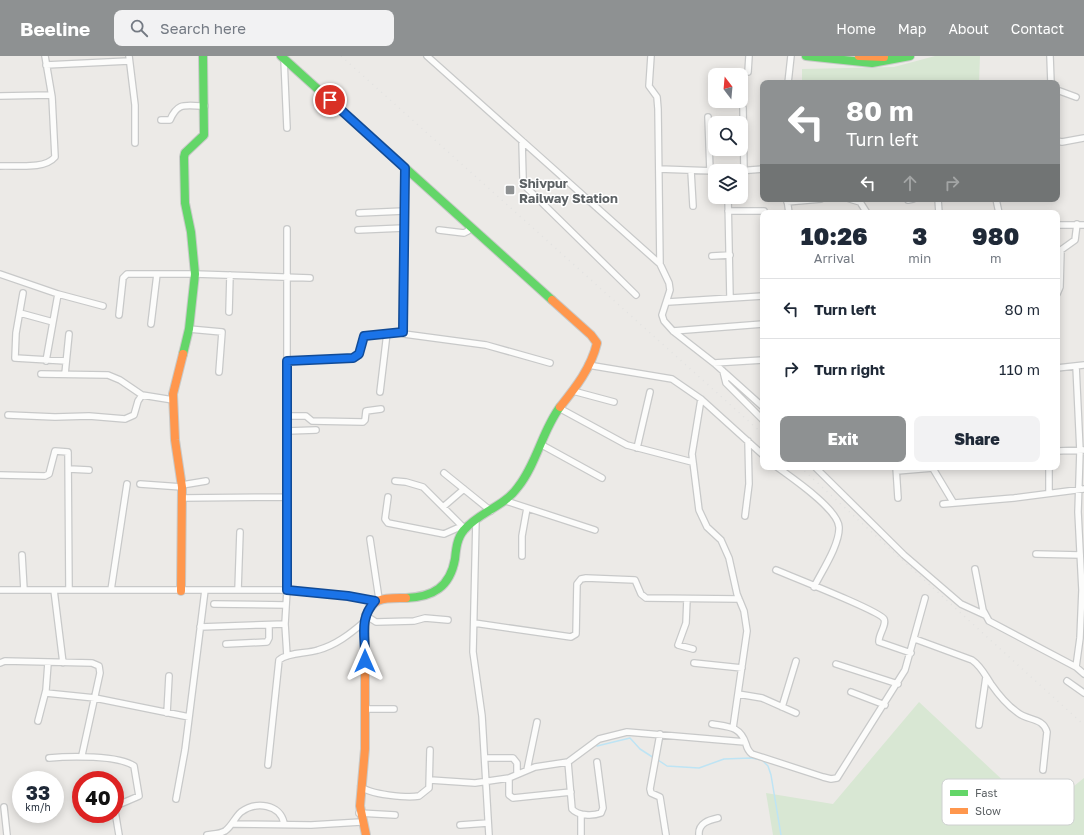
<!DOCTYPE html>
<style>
body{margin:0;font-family:"Golos Text",sans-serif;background:#f2f2f3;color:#1f2937;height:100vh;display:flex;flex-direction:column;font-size:15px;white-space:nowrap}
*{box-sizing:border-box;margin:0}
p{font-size:13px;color:#747a83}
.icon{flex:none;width:22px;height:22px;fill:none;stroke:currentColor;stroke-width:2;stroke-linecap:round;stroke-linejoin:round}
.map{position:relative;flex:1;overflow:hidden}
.sheet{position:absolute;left:760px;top:154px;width:300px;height:260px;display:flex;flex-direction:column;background:#fff;border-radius:8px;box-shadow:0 2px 10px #0003}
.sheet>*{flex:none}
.hud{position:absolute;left:760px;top:24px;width:300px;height:122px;border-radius:8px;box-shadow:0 2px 10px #0003;background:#8e9192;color:#fff;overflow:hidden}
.needle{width:26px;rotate:344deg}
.buttons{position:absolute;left:708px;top:12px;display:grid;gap:8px}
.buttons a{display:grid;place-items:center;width:40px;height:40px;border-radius:8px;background:#fff;box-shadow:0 2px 10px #0003;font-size:20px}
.speed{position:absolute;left:12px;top:715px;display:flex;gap:8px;font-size:20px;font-weight:700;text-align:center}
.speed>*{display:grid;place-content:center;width:52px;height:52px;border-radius:50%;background:#fff;box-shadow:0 2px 10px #0003;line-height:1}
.speed small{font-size:10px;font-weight:400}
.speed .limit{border:6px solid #d22;background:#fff;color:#111}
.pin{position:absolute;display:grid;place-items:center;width:34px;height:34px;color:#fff;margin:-17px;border:2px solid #fff;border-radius:50%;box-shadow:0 1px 4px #0007}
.me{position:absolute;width:44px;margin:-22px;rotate:0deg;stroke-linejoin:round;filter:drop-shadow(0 0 3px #0008)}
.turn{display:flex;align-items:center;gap:14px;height:84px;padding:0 20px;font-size:18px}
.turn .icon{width:52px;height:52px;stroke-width:2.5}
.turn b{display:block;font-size:28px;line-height:34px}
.lanes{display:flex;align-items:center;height:38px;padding:0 20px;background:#0003;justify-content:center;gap:20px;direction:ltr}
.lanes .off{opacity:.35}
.eta{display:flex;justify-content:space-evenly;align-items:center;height:68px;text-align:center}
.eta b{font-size:24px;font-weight:800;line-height:28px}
.primary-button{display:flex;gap:8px;margin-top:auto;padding:8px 20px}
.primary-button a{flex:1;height:46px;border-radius:8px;background:#8e9192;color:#fff;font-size:16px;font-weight:800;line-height:46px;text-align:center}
.primary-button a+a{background:#f2f2f3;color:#1f2937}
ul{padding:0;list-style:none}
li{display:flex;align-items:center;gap:12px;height:60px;padding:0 20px;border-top:1px solid #e0e1e3}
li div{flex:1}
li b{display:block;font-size:15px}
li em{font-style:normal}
header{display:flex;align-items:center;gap:24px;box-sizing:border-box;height:56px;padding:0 20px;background:#8e9192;color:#fff}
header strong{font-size:19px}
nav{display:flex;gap:22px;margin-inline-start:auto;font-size:14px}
.search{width:280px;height:36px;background:#f2f2f3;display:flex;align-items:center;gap:10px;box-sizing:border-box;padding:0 14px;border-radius:8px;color:#747a83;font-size:15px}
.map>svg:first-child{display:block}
</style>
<header>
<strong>Beeline</strong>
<div class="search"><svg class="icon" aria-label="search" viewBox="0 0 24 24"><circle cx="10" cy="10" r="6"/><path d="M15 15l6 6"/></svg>Search here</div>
<nav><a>Home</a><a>Map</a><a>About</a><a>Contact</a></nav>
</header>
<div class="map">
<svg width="1084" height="779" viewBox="0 0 1084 779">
<rect width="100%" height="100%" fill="#eceae7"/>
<path fill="#d8e7d3" d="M 935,0 L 980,0 L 979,27 L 802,27 L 802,13 L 894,11 Z
M 919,646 L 1039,758 L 1084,722 L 1084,779 L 773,779 L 766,737 L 833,748 Z"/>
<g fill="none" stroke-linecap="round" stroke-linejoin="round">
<path stroke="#bee4f4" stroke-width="1.5" d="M 597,690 L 630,682 L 640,693 L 654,702
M 658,704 L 667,710 L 699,712 L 724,703 L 751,702 L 762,704 L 768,710 L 771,719 L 781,779"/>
<g stroke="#c8c9c9" stroke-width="8">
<path id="street" d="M 129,0 L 135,49 L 135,87
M 427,0 L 660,208 L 669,227 L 670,234 L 662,259 L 664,265 L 673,275 L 714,307 L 763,351
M 651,0 L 649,30 L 657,41 L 658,53 L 660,208
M 1050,0 L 1051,27
M 284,3 L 287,72
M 46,9 L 129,5
M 748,16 L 749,0
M 788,27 L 791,0
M 1057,34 L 1076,41
M 0,40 L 51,39
M 743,52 L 744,114
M 708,61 L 710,115
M 161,64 L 170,64 C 178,45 186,50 205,50
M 522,85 L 523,122 L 526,131 L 636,239
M 1057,85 L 1062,86 L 1084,82
M 0,110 C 16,109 44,114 55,101 L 52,41 L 45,0
M 405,112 L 402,273 L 404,278 L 486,289 L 550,307
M 659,113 L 715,115
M 691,115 L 693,150
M 738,115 L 763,113
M 728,141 L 730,242
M 787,143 L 789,157
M 850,143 L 860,146 L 867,157
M 938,143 L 939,157
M 996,143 L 999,157
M 908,144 L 913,143
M 787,146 L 821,143
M 728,155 L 764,155
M 359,157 L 404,155
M 1057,169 L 1084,169
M 358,174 L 404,172
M 439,174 L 464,177 L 468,175 L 470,170
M 712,200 L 730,199
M 0,218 L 58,238 L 103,250
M 23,237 L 16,277 L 15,302 L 66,305
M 1057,238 L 1060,231 L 1061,194 L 1075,184 L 1077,168
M 668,246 L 763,240
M 229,256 L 230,219
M 20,257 L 53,266
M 119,259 L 123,222 L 127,218 L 195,218 L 310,222
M 151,268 L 157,218
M 189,273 L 222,276 L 219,316
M 673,275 L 763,268
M 46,305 L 58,238
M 287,305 L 353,302 L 359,298 L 364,280 L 403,276
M 714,307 L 763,304
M 588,309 L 672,323 L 701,343 L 763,399
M 1057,312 L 1084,309
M 723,315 L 726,327 L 763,364
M 41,318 L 108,319 L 120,324 L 142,339 L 173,344
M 65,318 L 69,278
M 573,335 L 614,346
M 380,336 L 387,277
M 701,343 L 692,398 L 699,454 L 707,471 L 721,484 L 729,502 L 737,538 L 744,555 L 747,575 L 733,672
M 559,352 L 627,389 L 692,406
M 8,359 L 55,361 L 89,360 L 125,363 L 134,359 L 138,345 L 142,339
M 287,360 L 306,360 L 312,365 L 363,366 L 365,364 L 366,355 L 381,353
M 287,375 L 316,374
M 542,389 L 602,422
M 637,392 L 650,336
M 1057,395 L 1084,394
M 777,411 C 792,422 838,453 839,471 C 840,488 822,515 814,531
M 815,411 L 904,499 L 961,548 L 985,559
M 896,411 L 898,442
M 932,411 L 953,446
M 1049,411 L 1049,437
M 69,413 L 89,414
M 897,415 L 933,412
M 444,417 L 491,455
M 0,419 L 45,420 L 49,418 L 55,395 L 68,396 L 69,534
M 395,425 L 406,426 L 423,431 L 463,471
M 140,428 L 182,431
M 182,429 L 206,425
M 388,441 L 385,463 L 388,467 L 444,478 L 462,470
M 182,442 L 286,441
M 506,445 L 595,474
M 943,448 L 1014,442 L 1084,433
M 443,451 L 464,433
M 745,460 L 749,428 L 748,385
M 476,464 L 473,596 L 482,660 L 489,779
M 370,483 L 379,543
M 1036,498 L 1080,499
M 22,499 L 24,534
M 522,500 L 522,480 L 527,452
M 975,513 L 983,554 L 989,565 L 1076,611 L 1084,618
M 776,514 C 790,520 880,555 884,563 C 887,569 878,579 879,586 L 911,597
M 0,534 L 280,534 L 348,540 L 375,545
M 54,534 L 63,607
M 111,534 L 127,428
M 238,534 L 240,476
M 687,543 L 686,567 L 678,589 L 693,593
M 214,548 L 286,549
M 365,559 L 376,566 L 414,565 L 425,562 L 448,564
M 474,567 L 571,581 L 576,578 L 577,528 L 581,523 L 586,522 L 635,524 L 641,538 L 646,542 L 739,543
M 200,571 L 285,568
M 915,583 L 972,604 C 981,610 985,619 991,628 C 998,638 1007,649 1017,656 C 1027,665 1043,661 1047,676 L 1043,714
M 226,588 L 267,586 L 269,582 L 269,569
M 287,600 L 285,568 L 287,534 L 287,173
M 0,607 L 5,605 L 92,607 L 99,610 L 100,617 L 82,699
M 694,607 L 742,612
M 836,608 L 898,628
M 1076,611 L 1080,582 L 1082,534 L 1078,456 L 1080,395 L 1076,310
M 1067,625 L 1084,637
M 851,636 L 885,649
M 46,637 L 95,642 L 189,661
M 738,638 L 762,642 L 796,657
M 782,651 L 796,605
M 364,653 L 394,653
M 167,657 L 169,620
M 38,665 L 46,634 L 48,607
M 712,668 C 729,671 740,670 746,688 C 747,692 748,695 752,698 L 823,721 L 831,723 L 837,722 L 905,614 L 925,542
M 979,669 L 986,621
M 660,678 L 650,733 L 651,737 L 660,741 L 666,779
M 49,702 C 69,700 119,699 134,710 L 139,740 L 118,749 L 115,754
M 485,702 L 513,702 L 517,707 L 517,718
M 568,706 L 572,753 C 578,760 593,760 601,757 L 603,752 L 597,706
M 268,709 L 279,604 C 289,596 306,598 318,594 C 336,589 350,578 364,566
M 527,714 L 537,666
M 509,722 L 509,739 L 513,742 L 571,736
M 430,724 L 475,727 L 509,722 L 535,711 L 568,706 L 599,683 L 627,676 L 745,686
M 361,730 C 368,739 409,742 419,740 L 429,732 L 430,694
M 176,743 L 185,694 L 205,534
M 4,751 L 7,779
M 115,755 L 119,779
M 359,757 L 395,759
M 233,768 L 311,769 L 361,766
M 460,769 L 488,767
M 207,779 C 212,778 220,778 225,775 C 232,770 235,761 241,756 C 256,745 280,748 284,767
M 581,779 L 581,758
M 699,779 C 698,767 709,764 718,762"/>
</g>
<g stroke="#c8c9c8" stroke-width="10">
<path id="fast" d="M 281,0 L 552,244
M 806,0 L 872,7 L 910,0
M 183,298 L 189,273 L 195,218 L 191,176 L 185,147 L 184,101 L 185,97 L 204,79 L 203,0
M 406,542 C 433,541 450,531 455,503 C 456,493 457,482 464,474 C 479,456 504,451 518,431 C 537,407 542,375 560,351"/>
</g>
<g stroke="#c8c9c8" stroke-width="10">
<path id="slow" d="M 859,0 L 884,1
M 552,244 L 591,279 L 597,287 C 591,312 576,331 560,351
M 181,535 L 182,431 L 175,384 L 173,338 L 183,298
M 366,779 L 360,750 L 365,693 L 365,564 C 371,540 385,542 406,542"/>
</g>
<use href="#street" stroke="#fcfcfb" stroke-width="5.5"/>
<use href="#fast" stroke="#63d668" stroke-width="8"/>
<use href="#slow" stroke="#ff974d" stroke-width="8"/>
<path stroke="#e2e2e1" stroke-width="1.5" stroke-dasharray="1 5" stroke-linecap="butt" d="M 341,0 L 763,378
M 800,411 L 1084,669"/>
</g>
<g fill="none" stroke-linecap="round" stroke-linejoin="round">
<g stroke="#114b97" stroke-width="10">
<path id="route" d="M 330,44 L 405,112 L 403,276 L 364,280 L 359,298 L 353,302 L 287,305 L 287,534 L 348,540 L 375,545 C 358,564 366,581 365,605"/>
</g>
<use href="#route" stroke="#1a73e8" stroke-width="7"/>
</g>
<rect fill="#8e9192" stroke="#fff" stroke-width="1.5" x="505" y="129" width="10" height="10" rx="2"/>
<g text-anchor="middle" stroke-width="3" stroke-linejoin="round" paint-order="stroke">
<g font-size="13" font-weight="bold" fill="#5c6164" stroke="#fff" text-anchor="start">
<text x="519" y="132">Shivpur<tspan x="519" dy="15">Railway Station</tspan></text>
</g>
</g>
<rect x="942" y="723" width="132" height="46" rx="6" fill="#fff" stroke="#ced0d0" stroke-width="1"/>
<rect x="950" y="734" width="18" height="6" fill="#63d668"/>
<rect x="950" y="752" width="18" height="6" fill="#ff974d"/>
<g font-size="11" fill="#5c6164">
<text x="975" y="741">Fast</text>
<text x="975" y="759">Slow</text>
</g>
</svg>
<div class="buttons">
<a><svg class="needle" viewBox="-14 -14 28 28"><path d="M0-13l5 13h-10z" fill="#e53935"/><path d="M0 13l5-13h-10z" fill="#747a83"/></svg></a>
<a><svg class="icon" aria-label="search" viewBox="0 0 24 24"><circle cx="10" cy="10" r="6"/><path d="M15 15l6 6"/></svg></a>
<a><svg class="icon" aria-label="layers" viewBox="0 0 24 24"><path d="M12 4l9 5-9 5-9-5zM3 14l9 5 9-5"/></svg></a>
</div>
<div class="speed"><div>33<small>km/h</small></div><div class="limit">40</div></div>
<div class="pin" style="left:330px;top:44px;background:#d93025"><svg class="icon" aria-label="arrive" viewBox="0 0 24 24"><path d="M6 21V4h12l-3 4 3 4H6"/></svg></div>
<svg class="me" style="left:365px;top:605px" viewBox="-20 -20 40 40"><path d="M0-17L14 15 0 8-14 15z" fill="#1a73e8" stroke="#fff" stroke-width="4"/></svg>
<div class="hud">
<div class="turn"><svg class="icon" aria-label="left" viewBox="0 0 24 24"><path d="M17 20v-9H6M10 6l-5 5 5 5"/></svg><div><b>80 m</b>Turn left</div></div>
<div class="lanes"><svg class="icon" aria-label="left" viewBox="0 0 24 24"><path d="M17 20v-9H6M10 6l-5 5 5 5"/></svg><svg class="icon off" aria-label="ahead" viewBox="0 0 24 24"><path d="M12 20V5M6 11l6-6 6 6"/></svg><svg class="icon off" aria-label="right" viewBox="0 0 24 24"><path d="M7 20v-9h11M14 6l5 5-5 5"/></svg></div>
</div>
<section class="sheet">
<div class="eta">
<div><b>10:26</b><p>Arrival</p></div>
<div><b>3</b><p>min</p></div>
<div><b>980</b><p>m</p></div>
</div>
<ul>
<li><svg class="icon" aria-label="left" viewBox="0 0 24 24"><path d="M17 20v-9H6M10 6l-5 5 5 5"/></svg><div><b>Turn left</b></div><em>80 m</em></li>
<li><svg class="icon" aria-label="right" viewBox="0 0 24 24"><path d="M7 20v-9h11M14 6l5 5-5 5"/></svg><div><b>Turn right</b></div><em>110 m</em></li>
</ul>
<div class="primary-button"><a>Exit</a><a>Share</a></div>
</section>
</div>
